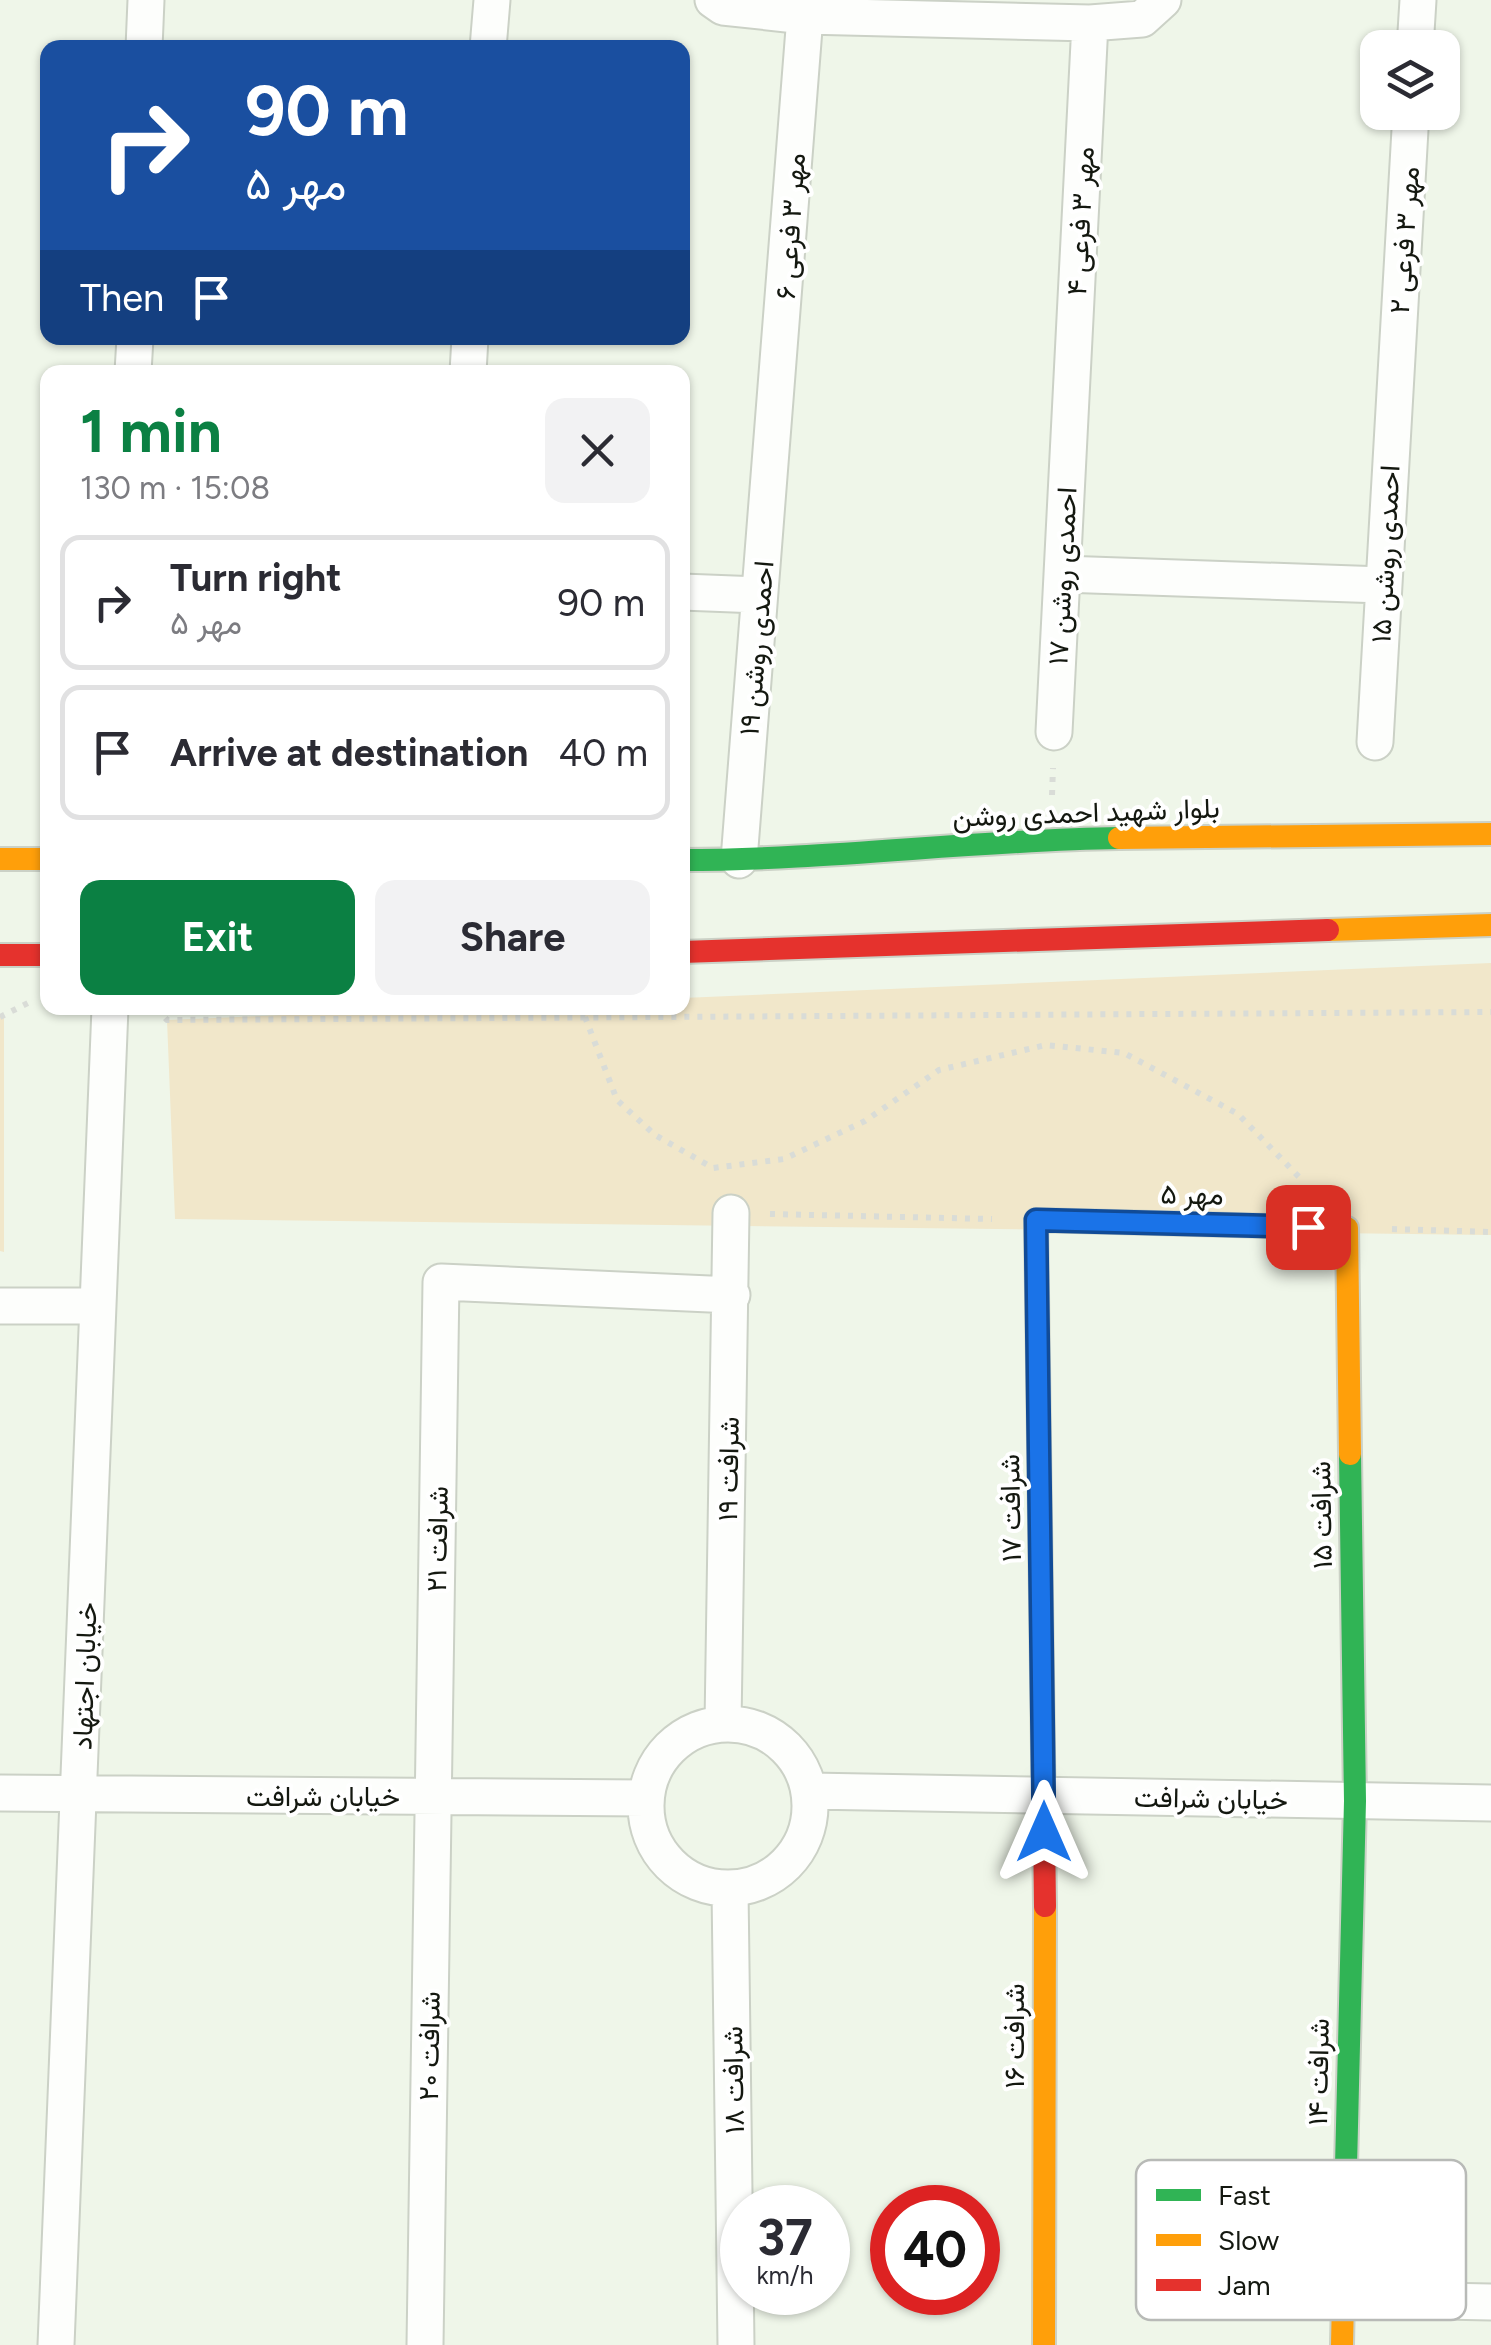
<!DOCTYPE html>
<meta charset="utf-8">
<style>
body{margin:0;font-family:Figtree,Vazirmatn,sans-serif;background:#f2f2f3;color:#2b2b33;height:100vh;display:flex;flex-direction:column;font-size:38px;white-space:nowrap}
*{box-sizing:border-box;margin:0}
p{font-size:32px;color:#7c7c81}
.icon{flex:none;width:55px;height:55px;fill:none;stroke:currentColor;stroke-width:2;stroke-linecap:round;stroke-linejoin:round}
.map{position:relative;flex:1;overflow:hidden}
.sheet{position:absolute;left:40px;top:365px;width:650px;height:650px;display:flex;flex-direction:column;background:#fff;border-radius:20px;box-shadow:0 2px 8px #0004}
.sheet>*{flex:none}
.top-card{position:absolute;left:40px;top:40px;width:650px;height:305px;border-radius:20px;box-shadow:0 2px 8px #0004;background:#1a4fa0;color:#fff;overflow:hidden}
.tools{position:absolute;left:1360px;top:30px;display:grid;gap:20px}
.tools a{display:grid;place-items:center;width:100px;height:100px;border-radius:20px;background:#fff;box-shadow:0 2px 8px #0004;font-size:50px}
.speed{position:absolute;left:720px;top:2185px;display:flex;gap:20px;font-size:50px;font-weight:700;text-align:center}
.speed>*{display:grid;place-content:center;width:130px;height:130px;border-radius:50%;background:#fff;box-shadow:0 2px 8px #0004;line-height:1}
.speed small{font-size:25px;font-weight:400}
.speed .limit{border:15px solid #d22;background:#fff;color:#111}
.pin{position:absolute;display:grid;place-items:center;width:85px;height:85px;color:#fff;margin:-42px;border-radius:20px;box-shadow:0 5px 15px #0006}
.me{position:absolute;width:110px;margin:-55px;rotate:0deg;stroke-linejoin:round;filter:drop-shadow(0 0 8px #0008)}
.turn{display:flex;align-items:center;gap:35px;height:210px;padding:0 40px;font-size:45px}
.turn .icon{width:130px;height:130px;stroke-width:2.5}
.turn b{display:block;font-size:70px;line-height:85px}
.then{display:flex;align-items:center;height:95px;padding:0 40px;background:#0003;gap:20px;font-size:38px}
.round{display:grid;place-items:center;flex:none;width:105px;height:105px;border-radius:20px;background:#f2f2f3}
.head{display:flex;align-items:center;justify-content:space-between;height:170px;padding:0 40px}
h1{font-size:60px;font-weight:700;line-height:75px;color:#0b8043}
.button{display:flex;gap:20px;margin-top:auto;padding:20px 40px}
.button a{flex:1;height:115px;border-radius:20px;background:#0b8043;color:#fff;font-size:40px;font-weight:700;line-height:115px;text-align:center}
.button a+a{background:#f2f2f3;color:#2b2b33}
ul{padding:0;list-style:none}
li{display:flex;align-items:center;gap:30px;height:135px;margin:0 20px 15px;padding:0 20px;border:5px solid #e1e1e2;border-radius:20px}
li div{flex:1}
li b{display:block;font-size:38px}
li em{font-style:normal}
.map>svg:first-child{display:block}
</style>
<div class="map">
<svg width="1491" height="2345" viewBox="0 0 1491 2345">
<rect width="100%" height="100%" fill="#eff6e9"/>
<path fill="#f1e7ca" d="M 1491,963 L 1491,1235 L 175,1219 L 167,1020 L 454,1008 L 682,1008 L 683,998 Z
M 0,1017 L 4,1017 L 4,1252 L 0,1251 Z"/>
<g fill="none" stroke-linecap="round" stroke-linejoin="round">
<g stroke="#cbd1c6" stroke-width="39">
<path id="street" d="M 713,0 L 723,7 L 805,16 L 1090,23 L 1142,19 L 1163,0
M 144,48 L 146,0
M 488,48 L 492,0
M 1415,48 L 1418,0
M 133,372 L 135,338
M 468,372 L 470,338
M 1062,574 L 1383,585
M 682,592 L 759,595
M 1054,732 L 1090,23
M 1375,742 L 1411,112
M 739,860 L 805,16
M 0,1306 L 98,1306
M646 1806a82 82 0 1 1 164 0a82 82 0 1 1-164 0Z
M 723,1724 L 731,1213
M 810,1791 L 1491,1803
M 0,1793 L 646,1798
M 730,1889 L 736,2345
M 1342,2299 L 1491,2302
M 56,2345 L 110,1008
M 425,2345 L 441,1282 L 732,1295"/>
</g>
<g stroke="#cbd1c6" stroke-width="26">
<path id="fast" d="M 682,860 C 828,860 973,840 1119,838
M 1345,2207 L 1355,1801 L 1350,1454"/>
</g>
<g stroke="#cbd1c6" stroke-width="26">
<path id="slow" d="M 1119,838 L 1491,834
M 0,859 L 48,859
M 1328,930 L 1491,925
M 1038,1365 L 1036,1220 L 1347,1228 L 1350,1454
M 1044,2345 L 1045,1906
M 1342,2345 L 1345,2207"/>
</g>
<g stroke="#cbd1c6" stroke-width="26">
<path id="jam" d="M 682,952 L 1328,930
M 0,955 L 48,955
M 1038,1365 L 1045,1906"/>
</g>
<path stroke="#d9dcd7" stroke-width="6" stroke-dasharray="5 8" stroke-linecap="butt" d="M 1052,795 L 1053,768
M 157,1008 L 167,1020 L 1491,1012
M 0,1017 L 30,1002
M 585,1017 L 617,1100 L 655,1135 L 713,1168 L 784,1159 L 865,1121 L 939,1070 L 1046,1045 L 1124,1053 L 1238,1114 L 1301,1179
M 770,1214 L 992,1219
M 1392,1229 L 1491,1232"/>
<use href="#street" stroke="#fdfefc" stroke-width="35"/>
<use href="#fast" stroke="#30b455" stroke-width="22"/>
<use href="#slow" stroke="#ff9f0a" stroke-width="22"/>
<use href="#jam" stroke="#e5322d" stroke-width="22"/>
</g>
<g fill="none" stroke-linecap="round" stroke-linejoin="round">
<g stroke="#114b97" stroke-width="25">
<path id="route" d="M 1044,1832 L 1036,1220 L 1308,1227"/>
</g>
<use href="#route" stroke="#1a73e8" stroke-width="18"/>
</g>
<g text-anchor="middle" stroke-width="8" stroke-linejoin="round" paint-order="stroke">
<g font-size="28" fill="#141810" stroke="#fff">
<text transform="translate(1080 221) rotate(-87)" y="10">مهر ۳ فرعی ۴</text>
<text transform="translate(790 226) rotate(-86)" y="10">مهر ۳ فرعی ۶</text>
<text transform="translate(1404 240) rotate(-86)" y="10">مهر ۳ فرعی ۲</text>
<text transform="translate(1385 554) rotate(-87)" y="10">احمدی روشن ۱۵</text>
<text transform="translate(1062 576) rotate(-87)" y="10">احمدی روشن ۱۷</text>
<text transform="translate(756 648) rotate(-85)" y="10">احمدی روشن ۱۹</text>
<text transform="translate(1086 812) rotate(-2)" y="10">بلوار شهید احمدی روشن</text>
<text transform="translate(1192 1194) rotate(1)" y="10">مهر ۵</text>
<text transform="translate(728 1469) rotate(-89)" y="10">شرافت ۱۹</text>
<text transform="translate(1010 1508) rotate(-91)" y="10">شرافت ۱۷</text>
<text transform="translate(1321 1515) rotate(-91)" y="10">شرافت ۱۵</text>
<text transform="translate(437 1539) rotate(-89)" y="10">شرافت ۲۱</text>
<text transform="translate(84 1676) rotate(-88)" y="10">خیابان اجتهاد</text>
<text x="323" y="1806">خیابان شرافت</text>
<text transform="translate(1211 1798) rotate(1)" y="10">خیابان شرافت</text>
<text transform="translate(1014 2036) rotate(-90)" y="10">شرافت ۱۶</text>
<text transform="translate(429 2046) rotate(-89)" y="10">شرافت ۲۰</text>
<text transform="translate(1318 2072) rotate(-89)" y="10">شرافت ۱۴</text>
<text transform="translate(733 2080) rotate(-91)" y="10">شرافت ۱۸</text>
</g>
</g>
<rect x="1136" y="2160" width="330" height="160" rx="15" fill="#fff" stroke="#b8bab7" stroke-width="2.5"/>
<rect x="1156" y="2189" width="45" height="12" fill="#30b455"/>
<rect x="1156" y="2234" width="45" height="12" fill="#ff9f0a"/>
<rect x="1156" y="2279" width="45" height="12" fill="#e5322d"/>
<g font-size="28" fill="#141810">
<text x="1218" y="2205">Fast</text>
<text x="1218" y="2250">Slow</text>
<text x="1218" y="2295">Jam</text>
</g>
</svg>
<div class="tools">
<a><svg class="icon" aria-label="layers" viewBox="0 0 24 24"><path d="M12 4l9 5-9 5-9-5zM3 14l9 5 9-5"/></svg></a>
</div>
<div class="speed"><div>37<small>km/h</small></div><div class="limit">40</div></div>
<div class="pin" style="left:1308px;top:1227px;background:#d93025"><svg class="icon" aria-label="arrive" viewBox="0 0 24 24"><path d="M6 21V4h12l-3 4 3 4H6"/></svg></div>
<svg class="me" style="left:1044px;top:1832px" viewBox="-20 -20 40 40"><path d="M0-17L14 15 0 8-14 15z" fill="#1a73e8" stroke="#fff" stroke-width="4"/></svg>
<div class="top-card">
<div class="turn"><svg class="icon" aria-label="right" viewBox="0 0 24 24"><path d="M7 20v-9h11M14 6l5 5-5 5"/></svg><div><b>90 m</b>مهر ۵</div></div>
<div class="then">Then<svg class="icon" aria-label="arrive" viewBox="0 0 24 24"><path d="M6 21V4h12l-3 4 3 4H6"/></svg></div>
</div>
<section class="sheet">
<div class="head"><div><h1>1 min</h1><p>130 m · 15:08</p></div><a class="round"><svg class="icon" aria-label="close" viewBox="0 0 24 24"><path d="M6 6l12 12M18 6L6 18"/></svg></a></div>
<ul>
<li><svg class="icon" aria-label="right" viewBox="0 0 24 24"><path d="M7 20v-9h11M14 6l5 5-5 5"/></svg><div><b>Turn right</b><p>مهر ۵</p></div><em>90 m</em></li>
<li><svg class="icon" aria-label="arrive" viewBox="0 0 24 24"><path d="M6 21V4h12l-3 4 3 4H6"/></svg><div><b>Arrive at destination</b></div><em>40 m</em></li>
</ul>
<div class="button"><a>Exit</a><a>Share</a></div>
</section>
</div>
